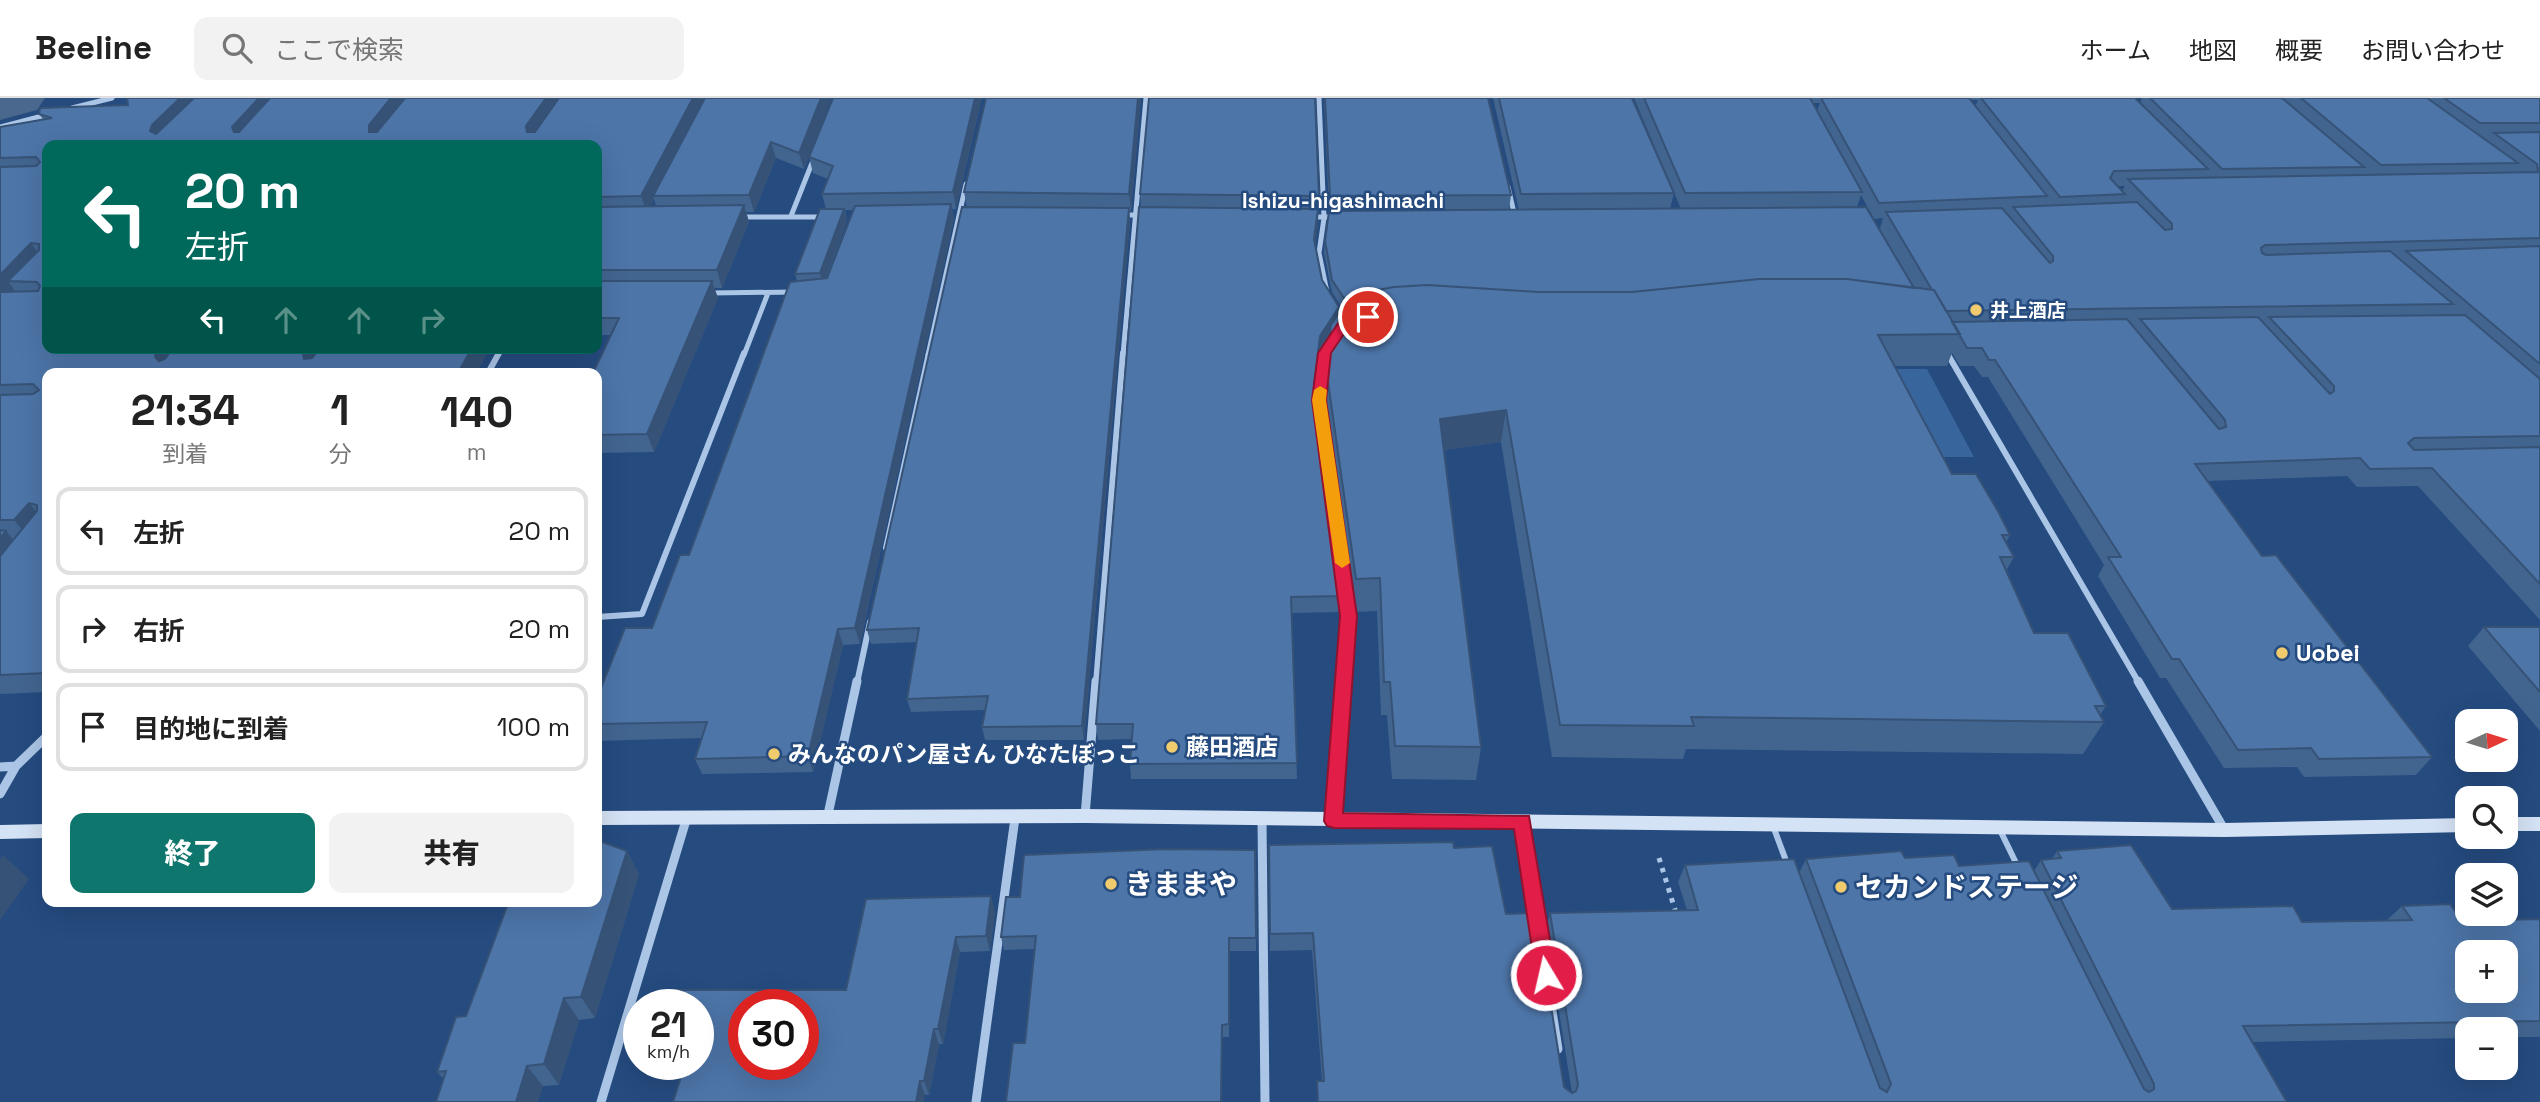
<!DOCTYPE html>
<html lang="ja">
<meta charset="utf-8">
<style>
body{margin:0;font-family:"Space Grotesk","Noto Sans JP",sans-serif;background:#f2f2f2;color:#222;height:100vh;display:flex;flex-direction:column;font-size:26px;white-space:nowrap}
*{box-sizing:border-box;margin:0}
p{font-size:23px;color:#767676}
.icon{flex:none;width:38px;height:38px;fill:none;stroke:currentColor;stroke-width:2;stroke-linecap:round;stroke-linejoin:round}
.map{position:relative;flex:1;overflow:hidden}
.drawer{position:absolute;left:42px;top:270px;width:560px;height:539px;display:flex;flex-direction:column;background:#fff;border-radius:14px;box-shadow:0 7px 28px #0002}
.drawer>*{flex:none}
.hud{position:absolute;left:42px;top:42px;width:560px;height:214px;border-radius:14px;box-shadow:0 7px 28px #0002;background:#00695c;color:#fff;overflow:hidden}
.needle{width:46px;rotate:86deg}
.buttons{position:absolute;left:2455px;top:611px;display:grid;gap:14px}
.buttons a{display:grid;place-items:center;width:63px;height:63px;border-radius:14px;background:#fff;box-shadow:0 7px 28px #0002;font-size:35px}
.speed{position:absolute;left:623px;top:891px;display:flex;gap:14px;font-size:35px;font-weight:700;text-align:center}
.speed>*{display:grid;place-content:center;width:91px;height:91px;border-radius:50%;background:#fff;box-shadow:0 7px 28px #0002;line-height:1}
.speed small{font-size:18px;font-weight:400}
.speed .limit{border:10px solid #d22;background:#fff;color:#111}
.pin{position:absolute;display:grid;place-items:center;width:60px;height:60px;color:#fff;margin:-30px;border:4px solid #fff;border-radius:50%;box-shadow:0 2px 7px #0007}
.me{position:absolute;width:77px;margin:-38px;rotate:351deg;stroke-linejoin:round;filter:drop-shadow(0 0 5px #0008)}
.turn{display:flex;align-items:center;gap:24px;height:147px;padding:0 28px;font-size:32px}
.turn .icon{width:91px;height:91px;stroke-width:2.5}
.turn b{display:block;font-size:49px;line-height:60px}
.lanes{display:flex;align-items:center;height:66px;padding:0 28px;background:#0003;justify-content:center;gap:35px;direction:ltr}
.lanes .off{opacity:.35}
.eta{display:flex;justify-content:space-evenly;align-items:center;height:119px;text-align:center}
.eta b{font-size:42px;font-weight:800;line-height:49px}
.cta{display:flex;gap:14px;margin-top:auto;padding:14px 28px}
.cta a{flex:1;height:80px;border-radius:14px;background:#0f766e;color:#fff;font-size:28px;font-weight:800;line-height:80px;text-align:center}
.cta a+a{background:#f2f2f2;color:#222}
ul{padding:0;list-style:none}
li{display:flex;align-items:center;gap:21px;height:88px;margin:0 14px 10px;padding:0 14px;border:4px solid #e0e0e0;border-radius:14px}
li div{flex:1}
li b{display:block;font-size:26px}
li em{font-style:normal}
header{display:flex;align-items:center;gap:42px;box-sizing:border-box;height:98px;padding:0 35px;background:#fff;border-bottom:2px solid #e0e0e0}
header strong{font-size:33px}
nav{display:flex;gap:38px;margin-inline-start:auto;font-size:24px}
.search{width:490px;height:63px;background:#f2f2f2;display:flex;align-items:center;gap:18px;box-sizing:border-box;padding:0 24px;border-radius:14px;color:#767676;font-size:26px}
.map>svg:first-child{display:block}
</style>
<header>
<strong>Beeline</strong>
<div class="search"><svg class="icon" aria-label="search" viewBox="0 0 24 24"><circle cx="10" cy="10" r="6"/><path d="M15 15l6 6"/></svg>ここで検索</div>
<nav><a>ホーム</a><a>地図</a><a>概要</a><a>お問い合わせ</a></nav>
</header>
<div class="map">
<svg width="2540" height="1004" viewBox="0 0 2540 1004">
<rect width="100%" height="100%" fill="#254b7f"/>
<path fill="#39659d" d="M 1872,271 L 1927,271 L 1974,359 L 1916,359 Z"/>
<g fill="none" stroke-linecap="round" stroke-linejoin="round">
<path fill="#4a678d" fill-rule="evenodd" d="M 0,0 L 45,0 L 37,12 L 0,22 Z"/>
<path stroke="#abc5e6" stroke-width="5" stroke-dasharray="4.5 6" stroke-linecap="butt" d="M 1659,760 L 1676,815"/>
<path stroke="#abc5e6" stroke-width="6" d="M 1773,728 L 1788,768
M 1999,730 L 2018,769"/>
<path stroke="#abc5e6" stroke-width="5" d="M 1319,0 L 1324,120 L 1319,155 L 1327,194
M 72,10 L 112,0
M 0,29 L 50,16
M 1508,89 L 1515,119
M 1120,117 L 1147,117
M 791,118 L 814,60
M 739,119 L 825,119
M 1309,119 L 1336,119
M 710,195 L 796,194
M 1946,254 L 1948,257
M 498,257 L 502,250
M 744,257 L 768,195
M 928,257 L 966,86
M 1123,257 L 1146,0
M 1325,257 L 1333,242"/>
<path stroke="#abc5e6" stroke-width="6" d="M 1325,255 L 1319,302 L 1349,518 L 1344,585
M 1947,255 L 2139,585
M 488,275 L 499,255
M 886,450 L 929,255
M 597,519 L 642,516 L 744,255
M 857,585 L 870,524
M 1096,585 L 1123,255"/>
<path stroke="#abc5e6" stroke-width="9" d="M 2138,583 L 2224,731
M 0,669 L 16,668
M 0,696 L 16,668 L 47,638
M 1085,718 L 1096,583
M 827,721 L 857,583
M 1262,722 L 1265,1004
M 1334,722 L 1344,583
M 1522,724 L 1558,951
M 601,1004 L 687,719
M 976,1004 L 1015,720"/>
<path fill="#d4e2f5" fill-rule="evenodd" d="M 1085,711 L 2224,725 L 2468,720 L 2468,734 L 2224,739 L 1085,725 L 597,727 L 597,713 Z
M 2506,719 L 2540,719 L 2540,733 L 2506,733 Z
M 47,726 L 47,740 L 0,741 L 0,727 Z"/>
</g>
<path fill="#426590" fill-rule="evenodd" d="M 127,0 L 831,0 L 804,71 L 776,60 L 754,114 L 746,114 L 749,124 L 722,190 L 714,190 L 718,200 L 654,354 L 597,355 L 597,275 L 611,237 L 597,237 L 597,47 L 47,250 L 490,250 L 476,275 L 47,275 L 47,594 L 0,596 L 0,29 L 43,21 L 39,16 L 128,7 ZM 654,101 L 656,108 L 650,109 Z
M 833,0 L 982,0 L 956,111 L 952,111 L 954,121 L 860,546 L 843,547 L 813,674 L 702,676 L 695,661 L 702,640 L 597,643 L 597,600 L 652,530 L 689,457 L 797,183 L 795,176 L 826,111 L 822,96 L 828,81 L 813,75 L 809,59 ZM 845,112 L 853,112 L 827,180 L 826,181 L 847,123 Z
M 986,0 L 1141,0 L 1131,113 L 1129,113 L 1130,123 L 1084,642 L 985,642 L 982,629 L 985,612 L 911,614 L 907,601 L 917,544 L 871,546 L 867,532 L 967,109 L 964,94 Z
M 1324,0 L 1488,0 L 1511,97 L 1509,112 L 1519,112 L 1493,0 L 1632,0 L 1674,95 L 1670,111 L 1681,111 L 1634,0 L 2135,0 L 2140,5 L 2142,0 L 2282,0 L 2284,1 L 2284,0 L 2540,0 L 2540,522 L 2418,388 L 2357,389 L 2347,378 L 2207,383 L 2262,458 L 2432,659 L 2416,677 L 2304,679 L 2297,669 L 2224,670 L 2166,580 L 2160,580 L 2098,478 L 2104,467 L 1988,279 L 1982,279 L 1974,268 L 1960,268 L 1952,255 L 1947,268 L 1894,268 L 1952,376 L 2010,437 L 2006,444 L 2014,459 L 2006,473 L 2034,535 L 2106,608 L 2100,617 L 2104,624 L 2083,656 L 1686,651 L 1683,661 L 1552,659 L 1501,344 L 1444,352 L 1481,649 L 1476,682 L 1392,681 L 1387,617 L 1381,617 L 1377,513 L 1354,514 L 1325,302 L 1326,270 L 1330,238 L 1320,254 L 1315,293 L 1344,498 L 1343,514 L 1292,515 L 1297,681 L 1131,681 L 1130,666 L 1131,641 L 1098,642 L 1096,626 L 1141,109 L 1140,96 L 1319,98 L 1318,125 L 1315,146 L 1322,182 L 1339,214 L 1342,210 L 1332,194 L 1324,155 L 1325,143 L 1329,113 ZM 1970,2 L 1978,2 L 1975,9 ZM 1813,5 L 1820,5 L 1817,13 ZM 2118,88 L 2125,88 L 2122,93 ZM 1861,97 L 1874,121 L 1883,120 L 1880,131 L 1914,190 L 1857,109 Z
M 2484,529 L 2540,529 L 2540,633 L 2468,548 Z
M 1269,747 L 1454,750 L 1506,816 L 1564,989 L 1572,995 L 1546,832 L 1550,815 L 1687,812 L 1678,784 L 1685,767 L 1799,775 L 1806,761 L 1905,760 L 1959,768 L 2034,773 L 2041,762 L 2052,761 L 2057,753 L 2172,811 L 2302,824 L 2387,822 L 2402,808 L 2462,823 L 2540,821 L 2540,939 L 2506,939 L 2506,931 L 2468,931 L 2468,940 L 2252,944 L 2287,1004 L 1317,1004 L 1317,983 L 1322,983 L 1312,852 L 1270,853 Z
M 1255,752 L 1256,853 L 1229,853 L 1229,939 L 1222,939 L 1222,1004 L 1006,1004 L 1025,945 L 1035,851 L 1004,852 L 1001,839 L 1020,799 Z
M 627,753 L 639,776 L 595,920 L 579,922 L 559,987 L 543,988 L 444,981 L 437,974 L 466,918 Z
M 995,813 L 990,853 L 960,854 L 943,946 L 939,946 L 929,997 L 698,966 L 698,906 L 846,892 Z"/>
<path fill="#365276" d="M 180,0 L 205,0 L 161,43 L 150,33 L 152,27 Z
M 259,0 L 281,0 L 241,45 L 234,34 L 232,29 Z
M 391,0 L 411,0 L 377,44 L 369,34 L 369,27 Z
M 546,0 L 564,0 L 533,44 L 527,34 L 526,28 Z
M 693,0 L 706,0 L 653,98 L 654,101 L 647,115 L 641,98 Z
M 821,0 L 831,0 L 804,71 L 799,55 Z
M 975,0 L 982,0 L 956,111 L 953,94 Z
M 1138,0 L 1141,0 L 1131,113 L 1129,96 Z
M 771,44 L 776,60 L 754,114 L 749,97 Z
M 951,106 L 954,121 L 860,546 L 855,530 Z
M 744,107 L 749,124 L 722,190 L 717,172 Z
M 1129,110 L 1130,123 L 1084,642 L 1082,628 Z
M 844,111 L 847,123 L 823,187 L 820,175 Z
M 1318,111 L 1318,125 L 1314,156 L 1314,141 Z
M 31,145 L 43,162 L 8,183 L 15,193 L 3,205 L 0,201 L 0,177 Z
M 712,183 L 718,200 L 654,354 L 647,336 Z
M 1339,209 L 1339,224 L 1320,254 L 1313,302 L 1314,287 L 1320,238 Z
M 159,250 L 185,250 L 168,271 L 155,259 L 156,254 Z
M 306,250 L 329,250 L 313,272 L 304,261 L 303,255 Z
M 472,250 L 490,250 L 476,275 L 458,275 Z
M 1506,312 L 1501,344 L 1436,353 L 1440,321 Z
M 29,405 L 44,423 L 30,441 L 14,422 Z
M 6,433 L 21,451 L 0,478 L 0,440 Z
M 838,531 L 843,547 L 813,674 L 808,658 Z
M 627,753 L 639,776 L 595,920 L 581,899 Z
M 3,757 L 29,781 L 0,822 L 0,761 Z
M 991,798 L 995,813 L 990,853 L 986,838 Z
M 956,839 L 960,854 L 943,946 L 938,931 Z
M 564,900 L 579,922 L 559,987 L 544,966 Z
M 934,931 L 939,946 L 929,997 L 924,983 Z
M 527,968 L 543,988 L 538,1004 L 516,1004 Z
M 920,983 L 925,997 L 924,1004 L 916,1004 Z"/>
<path fill="#4d75a8" stroke="#365276" stroke-width="2" fill-rule="evenodd" d="M 127,0 L 180,0 L 152,27 L 150,33 L 156,36 L 194,0 L 259,0 L 232,29 L 234,34 L 239,34 L 270,0 L 391,0 L 369,27 L 369,34 L 377,34 L 405,0 L 546,0 L 526,28 L 527,34 L 535,34 L 559,0 L 693,0 L 641,98 L 597,99 L 597,47 L 47,47 L 47,250 L 159,250 L 156,254 L 155,259 L 159,263 L 165,261 L 173,250 L 306,250 L 303,255 L 304,261 L 312,260 L 320,250 L 472,250 L 458,275 L 47,275 L 47,575 L 0,577 L 0,458 L 37,413 L 37,407 L 29,405 L 14,422 L 0,422 L 0,297 L 33,296 L 39,292 L 33,286 L 0,287 L 0,194 L 38,193 L 40,188 L 37,184 L 8,183 L 39,152 L 39,146 L 31,145 L 0,177 L 0,69 L 36,68 L 40,64 L 36,59 L 0,60 L 0,29 L 52,20 L 39,16 L 40,10 L 128,7 Z
M 705,0 L 821,0 L 799,55 L 771,44 L 749,97 L 653,98 Z
M 833,0 L 975,0 L 953,94 L 822,96 L 833,68 L 809,59 Z
M 986,0 L 1138,0 L 1129,96 L 964,94 Z
M 1149,0 L 1315,0 L 1319,98 L 1140,96 Z
M 1325,0 L 1488,0 L 1511,97 L 1330,98 Z
M 1499,0 L 1632,0 L 1674,95 L 1521,96 Z
M 1644,0 L 1810,0 L 1862,94 L 1685,95 Z
M 1821,0 L 1969,0 L 2047,98 L 1879,105 Z
M 1981,0 L 2135,0 L 2208,71 L 2114,73 L 2110,80 L 2125,96 L 2060,99 Z
M 2150,0 L 2282,0 L 2364,69 L 2222,71 Z
M 2301,0 L 2427,0 L 2518,65 L 2381,67 Z
M 2444,0 L 2540,0 L 2540,25 L 2480,25 Z
M 2540,34 L 2540,140 L 2265,147 L 2261,150 L 2262,155 L 2266,157 L 2390,153 L 2453,206 L 1946,213 L 1934,192 L 1932,192 L 1886,114 L 2002,110 L 2050,165 L 2053,163 L 2053,158 L 2013,109 L 2137,104 L 2165,132 L 2172,131 L 2172,126 L 2128,81 L 2538,74 L 2537,66 L 2494,35 Z
M 951,106 L 855,530 L 838,531 L 808,658 L 695,661 L 707,624 L 597,626 L 597,600 L 625,530 L 652,530 L 680,457 L 689,457 L 790,184 L 827,180 L 855,108 Z
M 744,107 L 717,172 L 597,172 L 597,109 Z
M 962,109 L 1129,110 L 1082,628 L 982,629 L 988,598 L 907,601 L 919,530 L 867,532 Z
M 1139,109 L 1318,111 L 1314,141 L 1322,182 L 1339,209 L 1320,238 L 1314,287 L 1344,498 L 1291,499 L 1297,665 L 1130,666 L 1133,626 L 1096,626 Z
M 1866,109 L 1914,190 L 1847,181 L 1759,181 L 1632,194 L 1538,194 L 1428,187 L 1394,189 L 1350,197 L 1346,203 L 1332,182 L 1325,143 L 1329,113 Z
M 820,111 L 844,111 L 820,175 L 795,176 Z
M 2540,148 L 2540,266 L 2406,153 Z
M 1759,181 L 1847,181 L 1934,192 L 1960,236 L 1878,237 L 1952,376 L 1976,376 L 1999,415 L 2010,437 L 2002,437 L 2014,459 L 2000,459 L 2034,535 L 2068,535 L 2106,608 L 2095,608 L 2104,624 L 1691,619 L 1694,628 L 1560,627 L 1506,312 L 1440,321 L 1481,649 L 1395,648 L 1390,584 L 1384,584 L 1380,480 L 1356,481 L 1326,270 L 1331,227 L 1350,197 L 1394,189 L 1428,187 L 1538,194 L 1632,194 Z
M 597,183 L 712,183 L 647,336 L 597,337 L 597,275 L 593,275 L 619,220 L 597,220 Z
M 2465,217 L 2540,281 L 2540,338 L 2414,340 L 2408,345 L 2414,352 L 2540,349 L 2540,486 L 2432,370 L 2370,371 L 2360,360 L 2195,366 L 2262,458 L 2276,457 L 2432,659 L 2319,661 L 2311,650 L 2238,652 L 2179,561 L 2172,561 L 2108,459 L 2121,459 L 1995,262 L 1989,262 L 1982,250 L 1967,250 L 1952,224 L 2127,221 L 2219,331 L 2226,329 L 2225,322 L 2140,221 L 2258,219 L 2330,296 L 2334,293 L 2334,288 L 2269,219 Z
M 0,432 L 6,433 L 0,440 Z
M 2484,529 L 2540,529 L 2540,594 Z
M 597,742 L 627,753 L 581,899 L 564,900 L 544,966 L 527,968 L 516,1004 L 436,1004 L 446,973 L 437,974 L 456,919 L 466,918 L 509,803 L 597,803 Z
M 1453,744 L 1454,750 L 1492,748 L 1506,816 L 1536,815 L 1564,989 L 1572,995 L 1576,993 L 1578,987 L 1550,815 L 1698,812 L 1685,767 L 1794,761 L 1880,990 L 1887,994 L 1891,986 L 1806,761 L 1901,753 L 1905,760 L 1954,757 L 1959,768 L 2029,763 L 2144,991 L 2149,994 L 2154,991 L 2154,986 L 2041,762 L 2061,760 L 2057,753 L 2131,747 L 2172,811 L 2293,808 L 2302,824 L 2412,822 L 2402,808 L 2450,806 L 2462,823 L 2540,821 L 2540,923 L 2243,928 L 2287,1004 L 1318,1004 L 1317,983 L 1324,983 L 1313,835 L 1270,836 L 1269,747 ZM 2468,854 L 2506,854 L 2506,892 L 2468,892 Z
M 1166,751 L 1255,752 L 1256,840 L 1229,840 L 1229,926 L 1222,927 L 1221,1004 L 1006,1004 L 1013,945 L 1025,945 L 1036,838 L 1001,839 L 1006,799 L 1020,799 L 1024,757 Z
M 991,798 L 986,838 L 956,839 L 938,931 L 934,931 L 924,983 L 920,983 L 916,1004 L 673,1004 L 685,966 L 698,966 L 698,906 L 663,906 L 668,892 L 846,892 L 866,801 ZM 744,906 L 803,906 L 803,966 L 744,966 Z"/>
<path fill="#e11d48" stroke="#92132f" stroke-width="2" d="M 1368,215 L 1374,219 L 1372,222 L 1350,227 L 1331,255 L 1326,302 L 1357,518 L 1343,715 L 1529,718 L 1556,877 L 1553,883 L 1546,886 L 1539,883 L 1536,877 L 1514,731 L 1334,730 L 1327,728 L 1324,723 L 1340,518 L 1312,302 L 1318,255 L 1341,221 Z"/>
<path fill="#f59e0b" d="M 1320,288 L 1327,292 L 1326,302 L 1350,465 L 1342,470 L 1335,465 L 1312,302 L 1314,292 Z"/>
<g fill="#f0cc6f" stroke="#254b7f" stroke-width="2.5">
<circle cx="1976" cy="212" r="7"/>
<circle cx="2282" cy="555" r="7"/>
<circle cx="1172" cy="649" r="7"/>
<circle cx="774" cy="656" r="7"/>
<circle cx="1111" cy="786" r="7"/>
<circle cx="1841" cy="789" r="7"/>
</g>
<g text-anchor="middle" stroke-width="5" stroke-linejoin="round" paint-order="stroke">
<g font-size="19" font-weight="bold" fill="#fff" stroke="#254b7f" text-anchor="start">
<text x="1990" y="219">井上酒店</text>
</g>
<g font-size="21" font-weight="bold" fill="#fff" stroke="#254b7f">
<text x="1343" y="110">Ishizu-higashimachi</text>
</g>
<g font-size="23" font-weight="bold" fill="#fff" stroke="#254b7f" text-anchor="start">
<text x="2296" y="563">Uobei</text>
<text x="1186" y="657">藤田酒店</text>
<text x="788" y="664">みんなのパン屋さん ひなたぼっこ</text>
</g>
<g font-size="28" font-weight="bold" fill="#fff" stroke="#254b7f" text-anchor="start">
<text x="1125" y="796">きままや</text>
<text x="1855" y="799">セカンドステージ</text>
</g>
</g>
</svg>
<div class="buttons">
<a><svg class="needle" viewBox="-14 -14 28 28"><path d="M0-13l5 13h-10z" fill="#e53935"/><path d="M0 13l5-13h-10z" fill="#767676"/></svg></a>
<a><svg class="icon" aria-label="search" viewBox="0 0 24 24"><circle cx="10" cy="10" r="6"/><path d="M15 15l6 6"/></svg></a>
<a><svg class="icon" aria-label="layers" viewBox="0 0 24 24"><path d="M12 4l9 5-9 5-9-5zM3 14l9 5 9-5"/></svg></a>
<a>+</a>
<a>−</a>
</div>
<div class="speed"><div>21<small>km/h</small></div><div class="limit">30</div></div>
<div class="pin" style="left:1368px;top:219px;background:#d93025"><svg class="icon" aria-label="arrive" viewBox="0 0 24 24"><path d="M6 21V4h12l-3 4 3 4H6"/></svg></div>
<svg class="me" style="left:1546px;top:877px" viewBox="-20 -20 40 40"><circle r="17" fill="#e11d48" stroke="#fff" stroke-width="3"/><path d="M0-11L8 9 0 5-8 9z" fill="#fff"/></svg>
<div class="hud">
<div class="turn"><svg class="icon" aria-label="left" viewBox="0 0 24 24"><path d="M17 20v-9H6M10 6l-5 5 5 5"/></svg><div><b>20 m</b>左折</div></div>
<div class="lanes"><svg class="icon" aria-label="left" viewBox="0 0 24 24"><path d="M17 20v-9H6M10 6l-5 5 5 5"/></svg><svg class="icon off" aria-label="ahead" viewBox="0 0 24 24"><path d="M12 20V5M6 11l6-6 6 6"/></svg><svg class="icon off" aria-label="ahead" viewBox="0 0 24 24"><path d="M12 20V5M6 11l6-6 6 6"/></svg><svg class="icon off" aria-label="right" viewBox="0 0 24 24"><path d="M7 20v-9h11M14 6l5 5-5 5"/></svg></div>
</div>
<section class="drawer">
<div class="eta">
<div><b>21:34</b><p>到着</p></div>
<div><b>1</b><p>分</p></div>
<div><b>140</b><p>m</p></div>
</div>
<ul>
<li><svg class="icon" aria-label="left" viewBox="0 0 24 24"><path d="M17 20v-9H6M10 6l-5 5 5 5"/></svg><div><b>左折</b></div><em>20 m</em></li>
<li><svg class="icon" aria-label="right" viewBox="0 0 24 24"><path d="M7 20v-9h11M14 6l5 5-5 5"/></svg><div><b>右折</b></div><em>20 m</em></li>
<li><svg class="icon" aria-label="arrive" viewBox="0 0 24 24"><path d="M6 21V4h12l-3 4 3 4H6"/></svg><div><b>目的地に到着</b></div><em>100 m</em></li>
</ul>
<div class="cta"><a>終了</a><a>共有</a></div>
</section>
</div>
